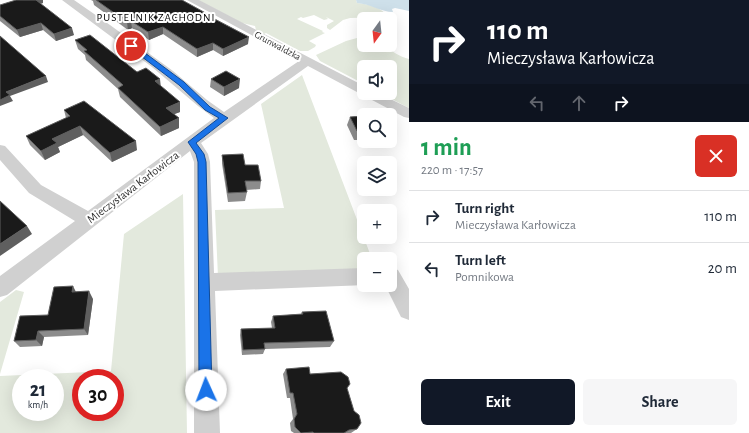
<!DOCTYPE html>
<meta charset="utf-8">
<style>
body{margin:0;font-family:"Alegreya Sans",sans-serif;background:#f6f6f7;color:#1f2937;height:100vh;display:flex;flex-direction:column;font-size:15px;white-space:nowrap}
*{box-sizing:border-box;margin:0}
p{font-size:13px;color:#747a83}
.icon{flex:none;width:22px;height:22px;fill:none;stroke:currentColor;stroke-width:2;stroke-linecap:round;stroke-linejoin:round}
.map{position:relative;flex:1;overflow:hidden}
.drawer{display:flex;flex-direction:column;background:#fff;width:340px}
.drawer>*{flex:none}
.top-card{background:#111827;color:#fff;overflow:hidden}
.needle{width:26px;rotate:195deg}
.tools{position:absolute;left:357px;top:12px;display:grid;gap:8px}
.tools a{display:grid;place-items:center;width:40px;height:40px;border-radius:6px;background:#fff;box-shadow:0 4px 16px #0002;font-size:20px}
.speed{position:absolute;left:12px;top:369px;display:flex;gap:8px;font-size:20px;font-weight:700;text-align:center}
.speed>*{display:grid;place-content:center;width:52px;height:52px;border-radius:50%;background:#fff;box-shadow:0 4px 16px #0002;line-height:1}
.speed small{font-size:10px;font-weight:400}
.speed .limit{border:6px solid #d22;background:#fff;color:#111}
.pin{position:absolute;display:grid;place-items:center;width:34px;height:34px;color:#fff;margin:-17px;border:2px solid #fff;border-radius:50%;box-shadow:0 1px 4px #0007}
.me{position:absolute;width:44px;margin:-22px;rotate:358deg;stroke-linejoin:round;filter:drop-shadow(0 0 3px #0008)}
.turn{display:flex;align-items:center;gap:14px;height:84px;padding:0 12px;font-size:18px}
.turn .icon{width:52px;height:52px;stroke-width:2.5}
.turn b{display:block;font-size:28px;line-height:34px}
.lanes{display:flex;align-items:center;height:38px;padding:0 12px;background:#0003;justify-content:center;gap:20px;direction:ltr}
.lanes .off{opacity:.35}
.round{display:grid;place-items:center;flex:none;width:42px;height:42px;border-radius:6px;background:#f6f6f7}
.overview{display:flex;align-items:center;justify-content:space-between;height:68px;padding:0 12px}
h1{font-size:24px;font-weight:700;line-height:30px;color:#1e9e55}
.button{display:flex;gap:8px;margin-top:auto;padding:8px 12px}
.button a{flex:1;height:46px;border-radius:6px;background:#111827;color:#fff;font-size:16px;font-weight:700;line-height:46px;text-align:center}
.button a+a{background:#f6f6f7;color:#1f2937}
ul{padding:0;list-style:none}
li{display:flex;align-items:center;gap:12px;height:52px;padding:0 12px;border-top:1px solid #e0e1e3}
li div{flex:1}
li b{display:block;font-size:15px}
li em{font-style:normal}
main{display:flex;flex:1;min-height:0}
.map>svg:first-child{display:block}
</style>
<main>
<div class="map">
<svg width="409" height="433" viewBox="0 0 409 433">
<rect width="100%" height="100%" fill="#fff"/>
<path fill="#e3e9dd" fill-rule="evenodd" d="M 198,0 L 356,0 L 357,3 C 368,4 382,7 388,17 L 350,18 L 343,20 L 330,30 L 327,28 L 327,25 L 334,21 L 326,17 L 328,19 L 324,20 L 314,15 L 303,18 L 301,17 L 297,19 L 323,31 L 322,32 L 325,33 L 309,41 L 316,45 L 315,47 L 308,51 L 300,51 L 266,33 L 264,34 L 256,30 L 255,26 L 242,23 Z
M 357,38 L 364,40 L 364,45 C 373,45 384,46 392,51 C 398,55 402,57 409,59 L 409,108 L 380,93 L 390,93 L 390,67 L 364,67 L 364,84 L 320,61 L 316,55 L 346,41 Z
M 302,75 L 372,259 L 364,259 L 364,271 L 218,277 L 215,210 L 284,208 L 261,104 Z
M 183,194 L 187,433 L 0,433 L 0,376 L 111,371 L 124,234 ZM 21,378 L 55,378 L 55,412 L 21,412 ZM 81,378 L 115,378 L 115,412 L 81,412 Z
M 16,290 L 24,292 L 0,374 L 0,302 Z"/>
<path fill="#cee0ea" d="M 356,0 L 409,0 L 409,11 L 395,8 L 392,9 L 393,12 C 382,12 370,4 357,3 Z"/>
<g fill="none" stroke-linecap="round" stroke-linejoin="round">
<path fill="#d0d0d0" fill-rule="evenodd" d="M 62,0 L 74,0 L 110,25 L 173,71 L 207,100 L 224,112 L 299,61 L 187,0 L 199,0 L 364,86 L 364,93 L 378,93 L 409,108 L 409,118 L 404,117 L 308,66 L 201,143 L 208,154 L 210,162 L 214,273 L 364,268 L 364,285 L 366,285 L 215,291 L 220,433 L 194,433 L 194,162 L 190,151 L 7,295 L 0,297 L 0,276 L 75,221 L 29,193 L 0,160 L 0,145 L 5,146 L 41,185 L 88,211 L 214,118 L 198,106 L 152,67 Z
M 390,267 L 398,270 L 409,289 L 409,320 L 401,317 L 385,285 L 390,285 Z"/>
</g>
<path fill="#8c8c8c" d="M 91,0 L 182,0 L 211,18 L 248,44 L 223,56 L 213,50 L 197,57 L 163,34 L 149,40 L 132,28 L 128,30 L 94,5 L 93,1 Z
M 43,3 L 40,4 L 74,35 L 56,41 L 43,30 L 20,37 L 0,21 L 0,5 Z
M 75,40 L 137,72 L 161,87 L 180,112 L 174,114 L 179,118 L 179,128 L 161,136 L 120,97 L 118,89 L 86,60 L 85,55 L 78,49 Z
M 211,79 L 239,88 L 224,96 L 210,87 Z
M 64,110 L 137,150 L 112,162 L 83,135 L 58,147 L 60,152 L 45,160 L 30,145 L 26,136 L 66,118 Z
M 364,116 L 364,140 L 354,140 L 347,125 L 350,117 Z
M 222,155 L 245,165 L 261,181 L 260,189 L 246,190 L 247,192 L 245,201 L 228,202 L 222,164 Z
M 76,292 L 93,299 L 88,335 L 44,337 L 42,346 L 20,347 L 14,341 L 48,315 Z
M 302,312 L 334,341 L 330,347 L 265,349 L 263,354 L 242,355 L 240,335 L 241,329 L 272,328 L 271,322 L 273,316 L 301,314 Z
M 286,369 L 310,374 L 347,388 L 357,429 L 351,433 L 294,433 L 291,431 L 290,423 L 293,419 L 290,398 L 287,398 L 283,374 Z"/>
<path fill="#5f5f5f" d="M 34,0 L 43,0 L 43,3 L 36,5 Z
M 131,21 L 132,28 L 128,30 L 127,22 Z
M 41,23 L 43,30 L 20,37 L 17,30 Z
M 163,27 L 163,34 L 149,40 L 148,32 Z
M 72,28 L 74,35 L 56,41 L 54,34 Z
M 249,37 L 248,44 L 223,56 L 223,49 Z
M 213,43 L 213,50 L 197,57 L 197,49 Z
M 46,76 L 48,82 L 10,96 L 13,101 L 0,106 L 0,100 L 6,92 Z
M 160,79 L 161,88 L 155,81 Z
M 240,79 L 239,88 L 224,96 L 224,87 Z
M 180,102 L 180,112 L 167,117 L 166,108 Z
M 179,118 L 179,128 L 161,136 L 160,127 Z
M 80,126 L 83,135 L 58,147 L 60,152 L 45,160 L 41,151 L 52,139 Z
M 136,141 L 137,150 L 112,162 L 110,153 Z
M 27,226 L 32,234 L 0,256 L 0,244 Z
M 73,286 L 77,294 L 72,292 Z
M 89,291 L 93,299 L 88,335 L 84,329 Z
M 38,331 L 44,337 L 42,346 L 36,340 Z"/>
<path fill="#1a1a1a" stroke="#5f5f5f" d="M 16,0 L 36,0 L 72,28 L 54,34 L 41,23 L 17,30 L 0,16 L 0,5 Z
M 96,0 L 182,0 L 211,16 L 209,16 L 249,37 L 223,49 L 213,43 L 197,49 L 163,27 L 148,32 L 131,21 L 127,22 Z
M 90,35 L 137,72 L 146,68 L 160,79 L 155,81 L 180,102 L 166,108 L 179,118 L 160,127 L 118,88 L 123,85 L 84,51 L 87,50 L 75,40 Z
M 0,36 L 46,76 L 6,92 L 10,95 L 0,100 Z
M 226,71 L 240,79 L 224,87 L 211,79 Z
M 84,101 L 136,141 L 110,153 L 80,126 L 52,139 L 57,143 L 41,151 L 26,136 L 70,116 L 64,110 Z
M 364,116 L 364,131 L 357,131 L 350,117 Z
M 243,154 L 245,165 L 258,165 L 261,181 L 245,181 L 247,192 L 228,193 L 222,155 Z
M 0,201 L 27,226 L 0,244 Z
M 73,286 L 72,292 L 89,291 L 84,329 L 38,331 L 36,340 L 14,341 L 20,316 L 48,315 L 54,287 Z
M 326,311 L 334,341 L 264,343 L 265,349 L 243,350 L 241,329 L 275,328 L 273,316 L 303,314 L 302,312 Z
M 309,367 L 310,374 L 341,372 L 348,377 L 350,384 L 347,388 L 354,411 L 359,415 L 361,423 L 357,429 L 349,430 L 344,433 L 314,433 L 313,432 L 301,433 L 295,427 L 294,419 L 297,414 L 293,393 L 290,393 L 286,369 Z"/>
<path fill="#1a73e8" stroke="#114b97" d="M 129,44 L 133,44 L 184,82 L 210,107 L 228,118 L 196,143 L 204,154 L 206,162 L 212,390 L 210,394 L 206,396 L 201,394 L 199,390 L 198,162 L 196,154 L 188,142 L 219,118 L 205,110 L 179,85 L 129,47 Z"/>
<g text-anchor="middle" stroke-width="4" stroke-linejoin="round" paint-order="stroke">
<g font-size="10" fill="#333" stroke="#fff">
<text transform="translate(278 45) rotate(28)" y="4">Grunwaldzka</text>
</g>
<g font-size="11" letter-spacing="1" fill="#000" stroke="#fff">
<text x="156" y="21">PUSTELNIK ZACHODNI</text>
</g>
<g font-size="12" fill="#333" stroke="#fff">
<text transform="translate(133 187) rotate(-37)" y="4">Mieczysława Karłowicza</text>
</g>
</g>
</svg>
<div class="tools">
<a><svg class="needle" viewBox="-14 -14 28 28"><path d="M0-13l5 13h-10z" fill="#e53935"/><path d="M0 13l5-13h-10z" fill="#747a83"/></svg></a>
<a><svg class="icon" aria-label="sound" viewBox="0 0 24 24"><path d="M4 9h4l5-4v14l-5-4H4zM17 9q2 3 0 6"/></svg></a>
<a><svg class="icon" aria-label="search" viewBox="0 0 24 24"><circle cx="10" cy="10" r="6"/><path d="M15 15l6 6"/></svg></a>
<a><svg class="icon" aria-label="layers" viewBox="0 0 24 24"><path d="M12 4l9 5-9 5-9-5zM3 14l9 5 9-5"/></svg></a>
<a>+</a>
<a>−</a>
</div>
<div class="speed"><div>21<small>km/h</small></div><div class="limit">30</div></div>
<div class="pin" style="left:131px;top:46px;background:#d93025"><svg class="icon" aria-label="arrive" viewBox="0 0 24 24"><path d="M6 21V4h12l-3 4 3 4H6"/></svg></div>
<svg class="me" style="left:206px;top:390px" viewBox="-20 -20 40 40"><circle r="19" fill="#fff"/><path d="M0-13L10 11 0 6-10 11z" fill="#1a73e8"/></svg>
</div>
<section class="drawer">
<div class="top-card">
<div class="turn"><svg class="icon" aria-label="right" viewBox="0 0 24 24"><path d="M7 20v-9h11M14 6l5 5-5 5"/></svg><div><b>110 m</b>Mieczysława Karłowicza</div></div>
<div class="lanes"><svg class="icon off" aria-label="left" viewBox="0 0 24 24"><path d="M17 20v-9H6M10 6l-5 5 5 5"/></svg><svg class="icon off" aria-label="ahead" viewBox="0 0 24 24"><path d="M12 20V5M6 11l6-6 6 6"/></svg><svg class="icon" aria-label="right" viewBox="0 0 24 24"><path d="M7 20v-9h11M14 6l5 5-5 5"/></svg></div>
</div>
<div class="overview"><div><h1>1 min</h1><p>220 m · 17:57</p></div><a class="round" style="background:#d93025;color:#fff"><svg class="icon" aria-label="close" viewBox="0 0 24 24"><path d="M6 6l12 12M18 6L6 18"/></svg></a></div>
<ul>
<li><svg class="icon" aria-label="right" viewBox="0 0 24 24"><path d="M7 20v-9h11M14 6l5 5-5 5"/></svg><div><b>Turn right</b><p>Mieczysława Karłowicza</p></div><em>110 m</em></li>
<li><svg class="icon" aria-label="left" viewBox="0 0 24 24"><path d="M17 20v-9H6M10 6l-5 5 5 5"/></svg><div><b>Turn left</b><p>Pomnikowa</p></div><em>20 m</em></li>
</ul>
<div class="button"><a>Exit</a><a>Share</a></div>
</section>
</main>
